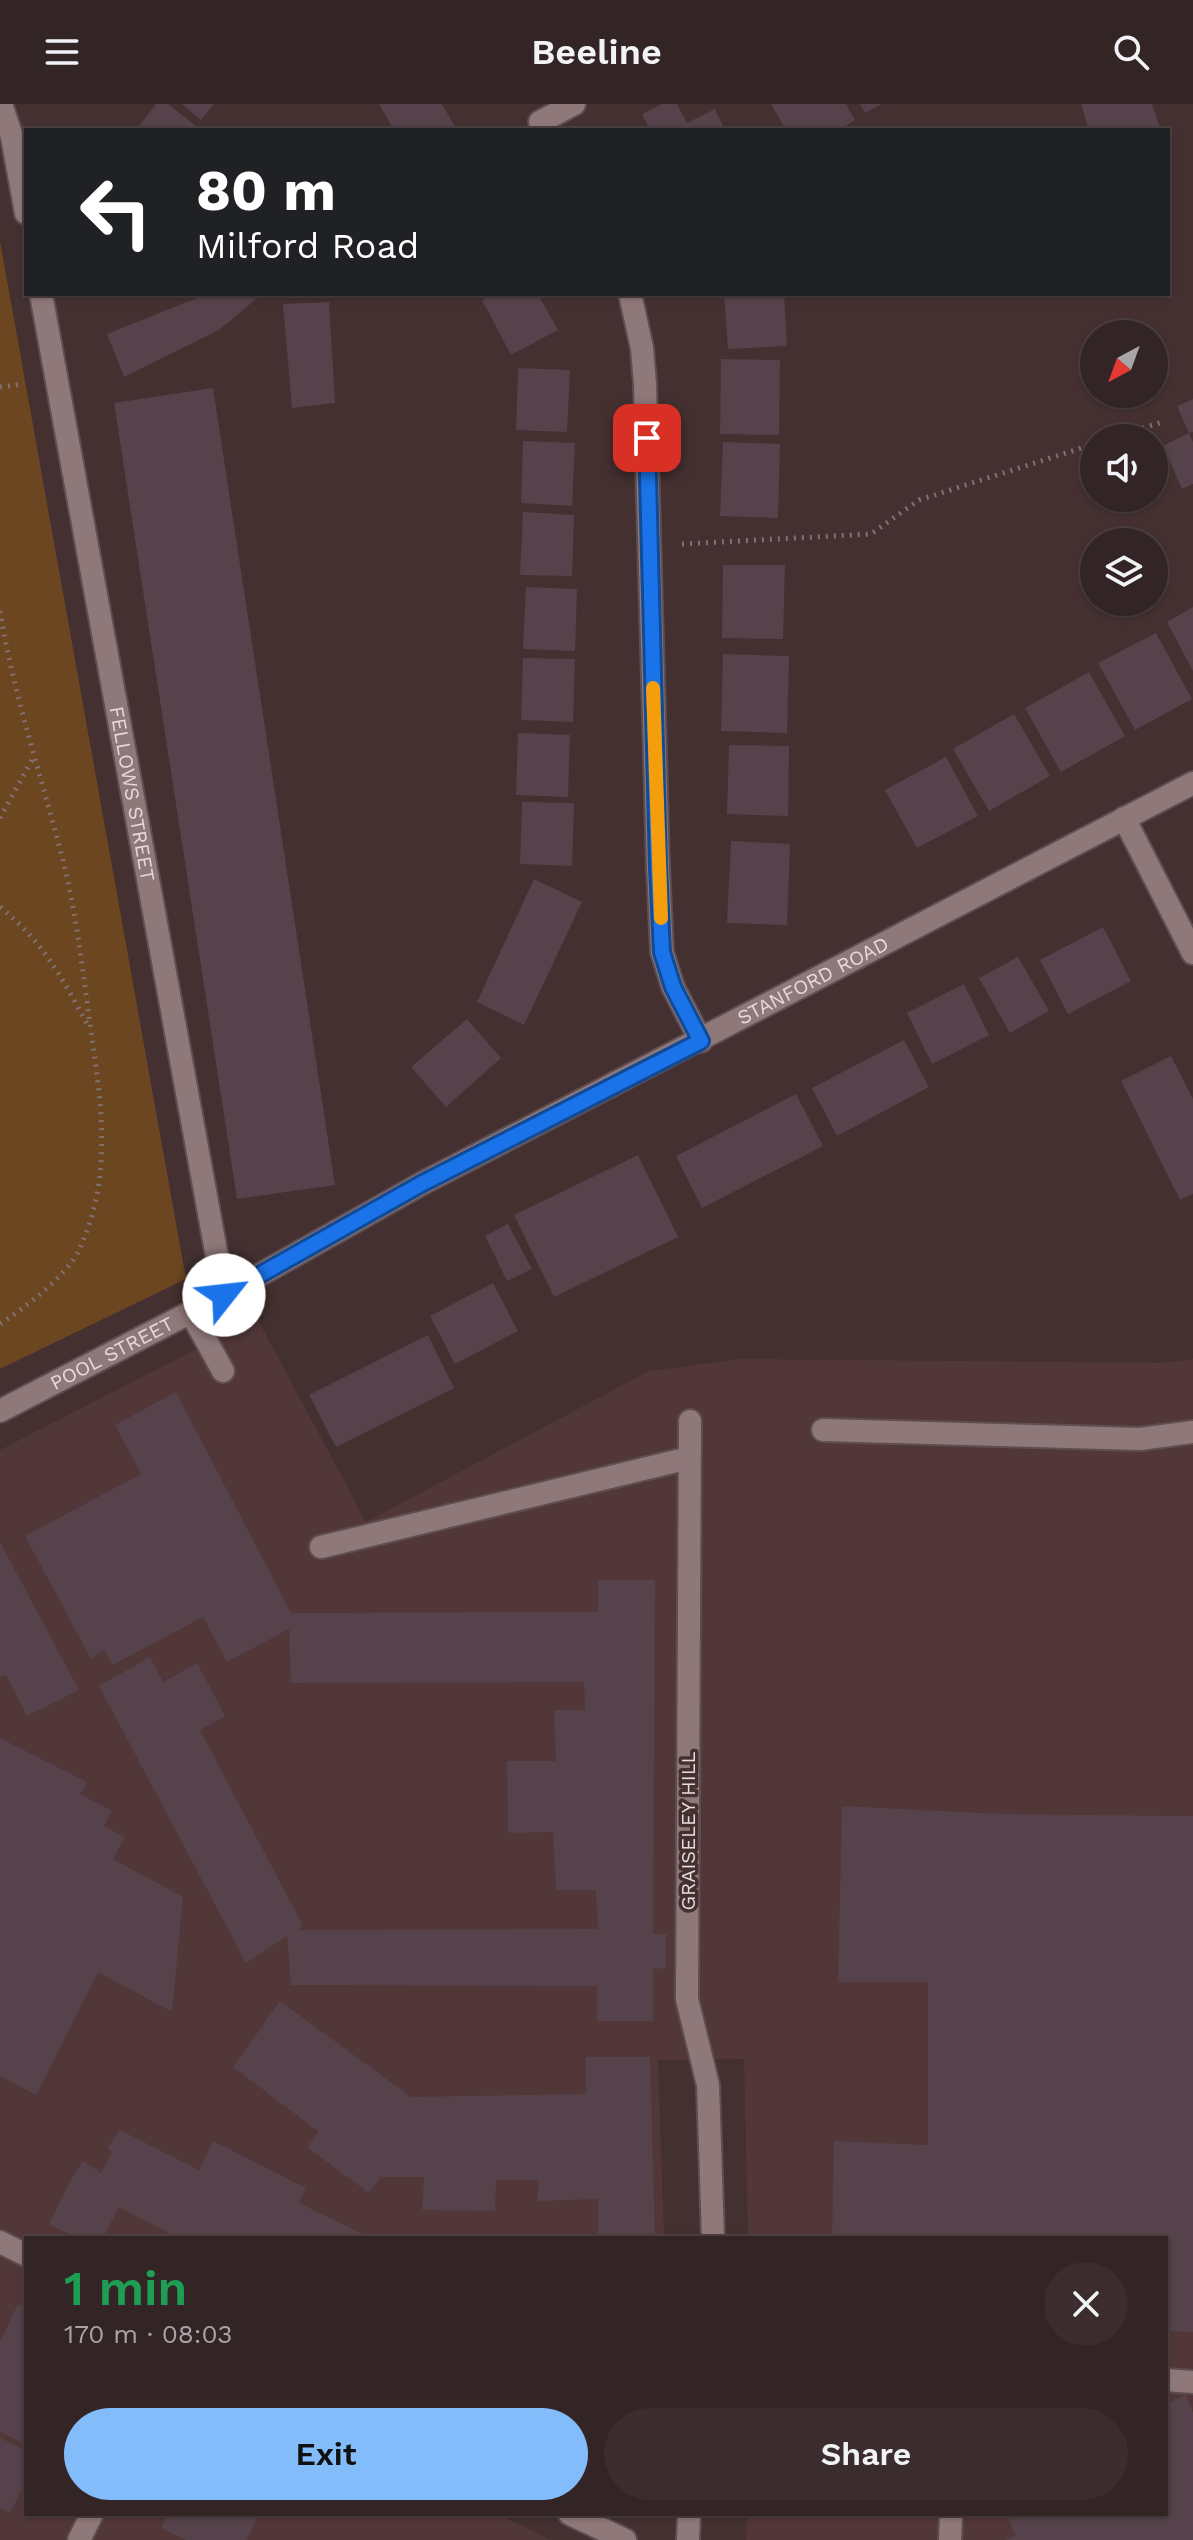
<!DOCTYPE html>
<meta charset="utf-8">
<style>
body{margin:0;font-family:"Work Sans",sans-serif;background:#3b2c2d;color:#f1f3f6;height:100vh;display:flex;flex-direction:column;font-size:30px;white-space:nowrap}
*{box-sizing:border-box;margin:0}
p{font-size:26px;color:#a9a4a7}
.icon{flex:none;width:44px;height:44px;fill:none;stroke:currentColor;stroke-width:2;stroke-linecap:round;stroke-linejoin:round}
.map{position:relative;flex:1;overflow:hidden}
.drawer{position:absolute;left:24px;top:2132px;width:1144px;height:280px;display:flex;flex-direction:column;background:#332425;border-radius:0px;box-shadow:0 2px 6px #0004,0 0 0 2px #4e4142}
.drawer>*{flex:none}
.hud{position:absolute;left:24px;top:24px;width:1146px;height:168px;border-radius:0px;box-shadow:0 2px 6px #0004,0 0 0 2px #4e4142;background:#202124;color:#fff;overflow:hidden}
.needle{width:52px;rotate:221deg}
.buttons{position:absolute;left:1080px;top:216px;display:grid;gap:16px}
.buttons a{display:grid;place-items:center;width:88px;height:88px;border-radius:50%;background:#332425;box-shadow:0 2px 6px #0004,0 0 0 2px #4e4142;font-size:40px}
.pin{position:absolute;display:grid;place-items:center;width:68px;height:68px;color:#fff;margin:-34px;border-radius:16px;box-shadow:0 4px 12px #0006}
.me{position:absolute;width:88px;margin:-44px;rotate:61deg;stroke-linejoin:round;filter:drop-shadow(0 0 6px #0008)}
.turn{display:flex;align-items:center;gap:28px;height:168px;padding:0 40px;font-size:36px}
.turn .icon{width:104px;height:104px;stroke-width:2.5}
.turn b{display:block;font-size:56px;line-height:68px}
.round{display:grid;place-items:center;flex:none;width:84px;height:84px;border-radius:42px;background:#3b2c2d}
.summary{display:flex;align-items:center;justify-content:space-between;height:136px;padding:0 40px}
h1{font-size:48px;font-weight:600;line-height:60px;color:#1e9e55}
.action{display:flex;gap:16px;margin-top:auto;padding:16px 40px}
.action a{flex:1;height:92px;border-radius:48px;background:#82bcfa;color:#111;font-size:32px;font-weight:600;line-height:92px;text-align:center}
.action a+a{background:#3b2c2d;color:#f1f3f6}
header{display:flex;justify-content:space-between;align-items:center;height:104px;padding:0 40px;background:#332425;font-size:36px;font-weight:600}
.map>svg:first-child{display:block}
</style>
<header><svg class="icon" aria-label="menu" viewBox="0 0 24 24"><path d="M4 6h16M4 12h16M4 18h16"/></svg>Beeline<svg class="icon" aria-label="search" viewBox="0 0 24 24"><circle cx="10" cy="10" r="6"/><path d="M15 15l6 6"/></svg></header>
<div class="map">
<svg width="1193" height="2436" viewBox="0 0 1193 2436">
<rect width="100%" height="100%" fill="#443031"/>
<path fill="#523738" d="M 257,1214 L 366,1418 L 649,1267 L 742,1255 L 1163,1259 L 1193,1255 L 1193,2436 L 746,2436 L 747,2410 L 1166,2410 L 1166,2134 L 748,2134 L 744,1955 L 658,1956 L 664,2134 L 26,2134 L 26,2410 L 498,2410 L 550,2436 L 0,2436 L 0,1346 Z"/>
<path fill="#6b4620" d="M 0,137 L 186,1175 L 0,1265 Z"/>
<path fill="#55424a" d="M 156,0 L 168,0 L 201,26 L 136,26 Z
M 182,0 L 214,0 L 201,16 Z
M 379,0 L 442,0 L 457,26 L 394,26 Z
M 662,0 L 677,0 L 687,19 L 715,5 L 725,26 L 650,26 L 642,10 Z
M 771,0 L 846,0 L 855,16 L 839,26 L 786,26 Z
M 860,0 L 882,0 L 865,9 Z
M 1081,0 L 1152,0 L 1161,26 L 1089,26 Z
M 207,190 L 262,190 L 219,226 L 124,273 L 107,230 Z
M 494,190 L 538,190 L 558,226 L 511,251 L 482,196 Z
M 724,190 L 784,190 L 787,242 L 728,245 Z
M 329,198 L 335,299 L 292,304 L 283,200 Z
M 721,255 L 780,256 L 779,331 L 720,330 Z
M 518,264 L 570,266 L 567,328 L 516,326 Z
M 213,284 L 335,1081 L 237,1095 L 114,299 Z
M 1193,295 L 1193,328 L 1189,329 L 1177,302 Z
M 1189,329 L 1193,338 L 1193,380 L 1182,385 L 1163,342 Z
M 523,337 L 575,339 L 572,402 L 521,399 Z
M 723,338 L 780,340 L 778,414 L 720,412 Z
M 1094,361 L 1094,379 L 1087,365 Z
M 523,408 L 574,411 L 572,472 L 520,471 Z
M 723,461 L 785,461 L 783,535 L 722,534 Z
M 526,483 L 577,485 L 575,547 L 523,545 Z
M 1193,503 L 1193,567 L 1167,518 Z
M 1156,529 L 1192,595 L 1135,626 L 1098,559 Z
M 723,550 L 789,552 L 787,629 L 721,627 Z
M 523,554 L 575,555 L 573,618 L 521,616 Z
M 1089,568 L 1125,632 L 1061,668 L 1025,604 Z
M 1014,610 L 1050,672 L 989,707 L 953,645 Z
M 518,629 L 570,631 L 568,693 L 516,691 Z
M 729,641 L 789,642 L 788,712 L 727,710 Z
M 946,653 L 978,712 L 917,744 L 885,686 Z
M 522,698 L 574,699 L 572,762 L 520,760 Z
M 731,737 L 790,740 L 787,821 L 727,819 Z
M 534,775 L 582,798 L 524,921 L 477,898 Z
M 1103,823 L 1131,877 L 1068,910 L 1040,856 Z
M 1018,853 L 1049,907 L 1010,929 L 979,874 Z
M 964,880 L 989,931 L 932,960 L 907,909 Z
M 467,915 L 501,954 L 446,1003 L 411,963 Z
M 904,936 L 929,983 L 837,1032 L 812,984 Z
M 1171,952 L 1193,995 L 1193,1090 L 1180,1096 L 1121,977 Z
M 796,990 L 823,1042 L 702,1104 L 676,1052 Z
M 638,1051 L 678,1133 L 554,1193 L 514,1111 Z
M 508,1120 L 532,1165 L 507,1177 L 485,1132 Z
M 493,1179 L 518,1227 L 455,1260 L 430,1212 Z
M 428,1231 L 454,1284 L 336,1343 L 309,1291 Z
M 176,1288 L 291,1509 L 598,1508 L 598,1476 L 655,1476 L 653,1830 L 666,1830 L 666,1865 L 653,1864 L 653,1917 L 597,1917 L 597,1882 L 291,1881 L 287,1832 L 246,1859 L 99,1582 L 150,1553 L 163,1578 L 197,1559 L 225,1612 L 200,1626 L 303,1822 L 297,1826 L 598,1825 L 596,1786 L 556,1786 L 553,1728 L 508,1729 L 507,1657 L 556,1657 L 554,1606 L 585,1606 L 584,1578 L 291,1579 L 289,1525 L 227,1558 L 203,1513 L 113,1561 L 104,1546 L 91,1555 L 25,1432 L 141,1370 L 115,1321 Z
M 0,1438 L 79,1586 L 27,1612 L 6,1571 L 0,1573 Z
M 0,1634 L 87,1678 L 80,1690 L 112,1707 L 104,1722 L 125,1733 L 113,1755 L 183,1793 L 172,1908 L 98,1868 L 36,1991 L 0,1972 Z
M 842,1702 L 1001,1710 L 1193,1712 L 1193,2228 L 1166,2227 L 1166,2134 L 832,2134 L 834,2037 L 928,2041 L 928,1878 L 838,1878 Z
M 280,1897 L 411,1993 L 586,1990 L 586,1953 L 650,1953 L 655,2134 L 598,2134 L 598,2095 L 537,2097 L 539,2076 L 496,2076 L 495,2107 L 422,2106 L 424,2073 L 381,2073 L 369,2089 L 307,2043 L 319,2028 L 233,1963 Z
M 120,2026 L 199,2066 L 213,2037 L 306,2084 L 299,2099 L 371,2134 L 167,2134 L 169,2129 L 119,2103 L 103,2134 L 76,2134 L 49,2120 L 70,2077 L 83,2057 L 101,2069 L 112,2048 L 107,2044 Z
M 18,2200 L 26,2204 L 26,2340 L 0,2328 L 0,2238 Z
M 1186,2291 L 1193,2309 L 1193,2436 L 1006,2436 L 1015,2432 L 1007,2410 L 1166,2410 L 1166,2300 Z
M 0,2334 L 26,2346 L 26,2377 L 10,2409 L 0,2404 Z
M 168,2410 L 259,2410 L 247,2436 L 186,2436 L 161,2424 Z"/>
<g fill="none" stroke-linecap="round" stroke-linejoin="round">
<g stroke="#5f4e4f" stroke-width="26">
<path id="service" d="M 191,1209 L 223,1267
M 823,1326 L 1140,1335 L 1193,1328
M 321,1443 L 689,1354
M 1166,2276 L 1193,2278
M 950,2436 L 951,2410"/>
</g>
<g stroke="#5f4e4f" stroke-width="26">
<g id="minor">
<path d="M 1,0 L 12,33 L 26,109"/>
<path d="M 540,18 L 574,0"/>
<path id="s1" d="M 41,190 L 224,1191"/>
<path d="M 630,190 L 642,244 L 645,280 L 658,763 L 662,848 L 673,883 L 701,937"/>
<path d="M 1124,714 L 1193,849"/>
<path id="s2" d="M 0,1307 L 224,1191 L 421,1080 L 1193,679"/>
<path d="M 690,1317 L 687,1895 L 708,1981 L 713,2134"/>
<path d="M 0,2138 L 26,2151"/>
<path d="M 570,2410 L 625,2436"/>
<path d="M 79,2436 L 92,2410"/>
<path d="M 688,2436 L 689,2410"/>
</g>
</g>
<path stroke="#827071" stroke-width="5" stroke-dasharray="2 6" stroke-linecap="butt" d="M 0,283 L 24,280
M 1112,334 L 1162,318
M 682,440 L 871,430 L 919,396 L 1094,340
M 0,507 C 14,594 44,679 65,765 C 77,814 83,870 90,920 C 101,998 114,1071 79,1146 C 68,1171 23,1205 0,1220
M 0,714 L 33,654
M 0,803 C 44,839 62,873 88,922"/>
<use href="#service" stroke="#8f7879" stroke-width="22"/>
<use href="#minor" stroke="#8f7879" stroke-width="22"/>
</g>
<g fill="none" stroke-linecap="round" stroke-linejoin="round">
<g stroke="#114b97" stroke-width="20">
<path id="route" d="M 224,1191 L 421,1080 L 701,937 L 673,883 L 662,848 L 658,763 L 647,334"/>
</g>
<use href="#route" stroke="#1a73e8" stroke-width="14"/>
<path stroke="#f59e0b" stroke-width="14" d="M 653,584 L 661,814"/>
</g>
<g text-anchor="middle" stroke-width="7" stroke-linejoin="round" paint-order="stroke">
<g font-size="20" fill="#e7dada" stroke="#443031">
<text dy="7" stroke="none"><textPath href="#s1" startOffset="508">FELLOWS STREET</textPath></text>
<text dy="7" stroke="none"><textPath href="#s2" startOffset="920">STANFORD ROAD</textPath></text>
<text dy="7" stroke="none"><textPath href="#s2" startOffset="126">POOL STREET</textPath></text>
<text transform="translate(688 1727) rotate(-90)" y="7">GRAISELEY HILL</text>
</g>
</g>
</svg>
<div class="buttons">
<a><svg class="needle" viewBox="-14 -14 28 28"><path d="M0-13l5 13h-10z" fill="#e53935"/><path d="M0 13l5-13h-10z" fill="#a9a4a7"/></svg></a>
<a><svg class="icon" aria-label="sound" viewBox="0 0 24 24"><path d="M4 9h4l5-4v14l-5-4H4zM17 9q2 3 0 6"/></svg></a>
<a><svg class="icon" aria-label="layers" viewBox="0 0 24 24"><path d="M12 4l9 5-9 5-9-5zM3 14l9 5 9-5"/></svg></a>
</div>
<div class="pin" style="left:647px;top:334px;background:#d93025"><svg class="icon" aria-label="arrive" viewBox="0 0 24 24"><path d="M6 21V4h12l-3 4 3 4H6"/></svg></div>
<svg class="me" style="left:224px;top:1191px" viewBox="-20 -20 40 40"><circle r="19" fill="#fff"/><path d="M0-13L10 11 0 6-10 11z" fill="#1a73e8"/></svg>
<div class="hud">
<div class="turn"><svg class="icon" aria-label="left" viewBox="0 0 24 24"><path d="M17 20v-9H6M10 6l-5 5 5 5"/></svg><div><b>80 m</b>Milford Road</div></div>
</div>
<section class="drawer">
<div class="summary"><div><h1>1 min</h1><p>170 m · 08:03</p></div><a class="round"><svg class="icon" aria-label="close" viewBox="0 0 24 24"><path d="M6 6l12 12M18 6L6 18"/></svg></a></div>
<div class="action"><a>Exit</a><a>Share</a></div>
</section>
</div>
